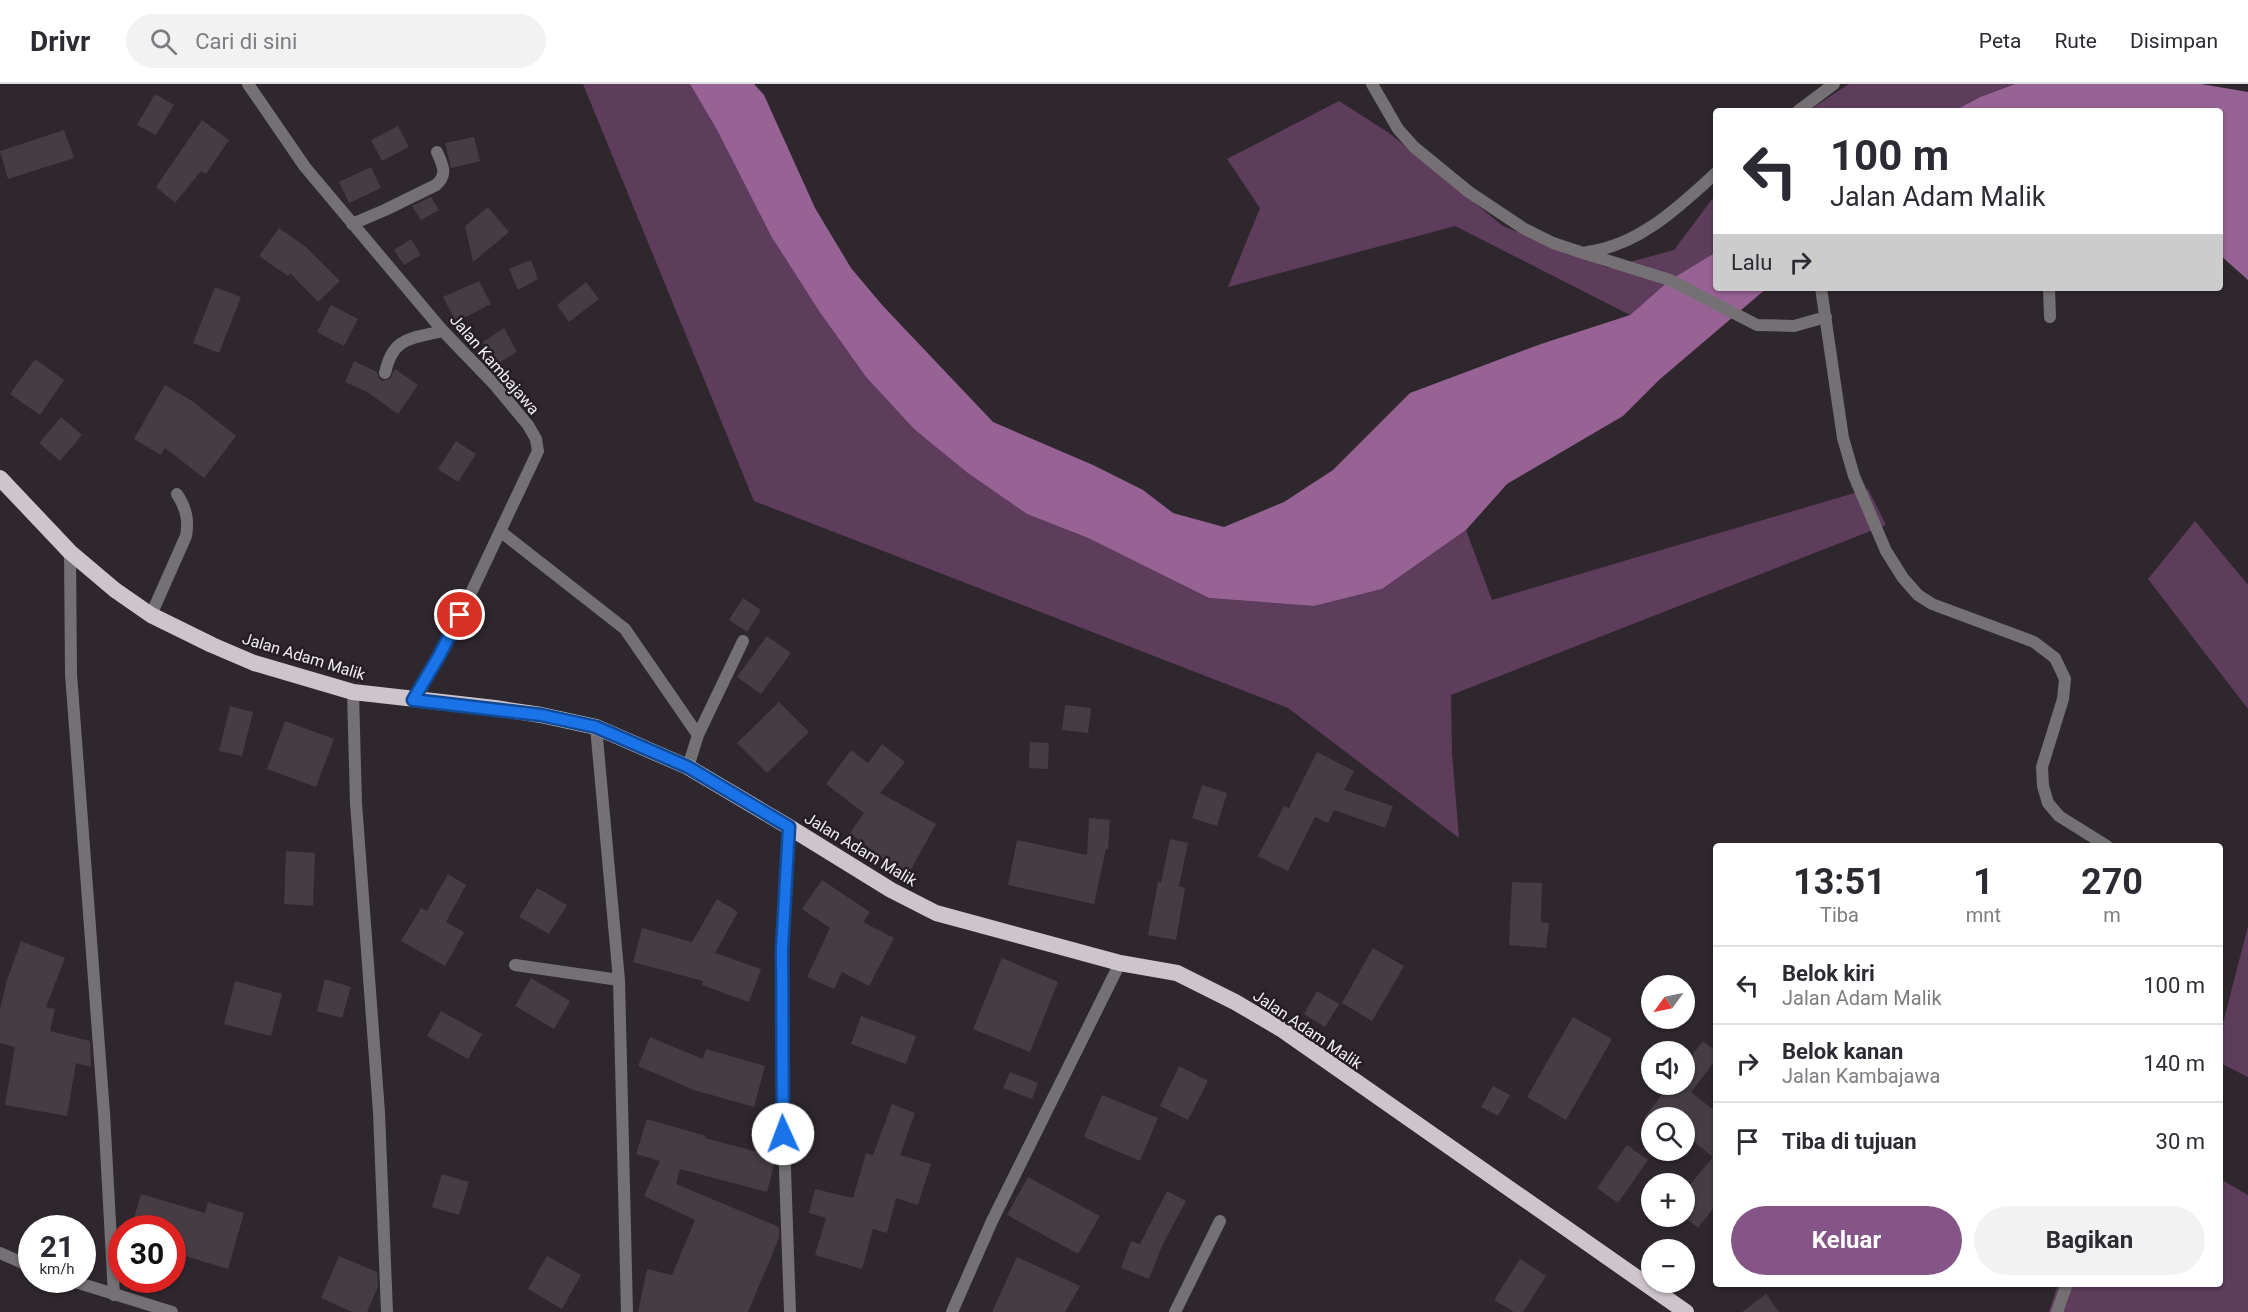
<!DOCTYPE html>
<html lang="id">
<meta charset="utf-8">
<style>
body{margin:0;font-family:Roboto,sans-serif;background:#f2f2f3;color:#2b2b33;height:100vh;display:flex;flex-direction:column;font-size:22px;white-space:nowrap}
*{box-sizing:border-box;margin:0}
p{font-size:20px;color:#7c7c81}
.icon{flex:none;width:33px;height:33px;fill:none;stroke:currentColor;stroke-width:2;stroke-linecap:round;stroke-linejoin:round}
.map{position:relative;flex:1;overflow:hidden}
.sheet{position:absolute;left:1713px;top:759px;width:510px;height:444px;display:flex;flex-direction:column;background:#fff;border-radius:6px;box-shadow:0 2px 4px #0004}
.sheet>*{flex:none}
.banner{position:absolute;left:1713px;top:24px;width:510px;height:183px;border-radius:6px;box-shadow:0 2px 4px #0004;background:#fff;color:#2b2b33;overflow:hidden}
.needle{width:39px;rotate:237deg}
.buttons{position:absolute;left:1641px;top:891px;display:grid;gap:12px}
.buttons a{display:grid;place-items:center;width:54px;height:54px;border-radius:50%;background:#fff;box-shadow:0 2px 4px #0004;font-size:30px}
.speed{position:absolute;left:18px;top:1131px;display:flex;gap:12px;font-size:30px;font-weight:700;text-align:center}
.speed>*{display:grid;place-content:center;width:78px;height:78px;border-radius:50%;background:#fff;box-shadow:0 2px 4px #0004;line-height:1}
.speed small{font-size:15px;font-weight:400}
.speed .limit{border:9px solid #d22;background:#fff;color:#111}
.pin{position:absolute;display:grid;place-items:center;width:51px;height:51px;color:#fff;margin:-26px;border:3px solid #fff;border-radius:50%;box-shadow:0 2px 6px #0007}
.me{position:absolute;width:66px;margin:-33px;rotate:358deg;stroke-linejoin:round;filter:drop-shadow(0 0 4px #0008)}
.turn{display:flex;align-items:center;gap:21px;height:126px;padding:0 18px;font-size:27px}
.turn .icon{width:78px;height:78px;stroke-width:2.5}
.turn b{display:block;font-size:42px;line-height:51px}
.then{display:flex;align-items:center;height:57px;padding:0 18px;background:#0003;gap:12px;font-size:22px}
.eta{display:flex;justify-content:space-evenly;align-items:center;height:102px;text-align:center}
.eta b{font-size:36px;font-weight:700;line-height:42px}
.action{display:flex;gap:12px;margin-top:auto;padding:12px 18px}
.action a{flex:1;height:69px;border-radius:36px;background:#865588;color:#fff;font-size:24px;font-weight:700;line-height:69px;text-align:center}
.action a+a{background:#f2f2f3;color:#2b2b33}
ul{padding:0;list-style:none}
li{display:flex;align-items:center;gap:18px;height:78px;padding:0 18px;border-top:2px solid #e1e1e2}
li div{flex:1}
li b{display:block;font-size:22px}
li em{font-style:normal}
header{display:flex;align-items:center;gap:36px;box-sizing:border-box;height:84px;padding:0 30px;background:#fff;border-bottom:2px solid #e1e1e2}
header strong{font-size:28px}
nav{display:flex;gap:33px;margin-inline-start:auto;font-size:21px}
.search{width:420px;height:54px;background:#f2f2f3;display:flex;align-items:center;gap:15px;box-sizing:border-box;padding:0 21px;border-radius:33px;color:#7c7c81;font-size:22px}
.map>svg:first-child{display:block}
</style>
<header>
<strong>Drivr</strong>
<div class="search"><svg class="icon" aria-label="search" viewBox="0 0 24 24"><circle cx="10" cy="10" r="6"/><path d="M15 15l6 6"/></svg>Cari di sini</div>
<nav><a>Peta</a><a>Rute</a><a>Disimpan</a></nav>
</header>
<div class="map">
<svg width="2248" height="1228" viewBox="0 0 2248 1228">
<rect width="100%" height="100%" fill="#2f272e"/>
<path fill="#5e3c5c" d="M 583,0 L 690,0 L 717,46 L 771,152 L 819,227 L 866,293 L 914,345 L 1027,430 L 1088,454 L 1209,514 L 1314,522 L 1382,505 L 1466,446 L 1492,516 L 1868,405 L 1886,441 L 1451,611 L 1452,669 L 1459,754 L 1288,624 L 754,417 Z
M 1849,0 L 2015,0 L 1980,13 L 1954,27 L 1808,27 Z
M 1339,17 L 1389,49 L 1503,142 L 1608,184 L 1674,166 L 1716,110 L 1716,168 L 1670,196 L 1630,231 L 1455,142 L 1228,203 L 1260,124 L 1227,75 Z
M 2195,437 L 2248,501 L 2248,625 L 2148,495 Z
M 2248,842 L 2248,993 L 2220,979 L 2220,951 Z
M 2220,1095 L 2248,1111 L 2248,1228 L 2049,1228 L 2058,1200 L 2220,1200 Z"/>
<path fill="#976294" d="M 690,0 L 754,0 L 764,11 L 815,124 L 851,184 L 883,222 L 993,338 L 1093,381 L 1143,406 L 1173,429 L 1224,443 L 1284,418 L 1333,386 L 1410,309 L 1541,260 L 1630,231 L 1670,196 L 1716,168 L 1716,204 L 1767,204 L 1659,296 L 1623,332 L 1507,400 L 1466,446 L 1382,505 L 1314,522 L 1209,514 L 1088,454 L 1027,430 L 968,389 L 914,345 L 866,293 L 819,227 L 771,152 L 717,46 Z
M 2015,0 L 2201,0 L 2248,8 L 2248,196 L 2220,171 L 2220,27 L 1954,27 L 1980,13 Z"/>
<path fill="#453c44" d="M 155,10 L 174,21 L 156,51 L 137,41 Z
M 202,36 L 229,56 L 206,90 L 201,87 L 175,119 L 156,103 Z
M 398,42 L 409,63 L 382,77 L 371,56 Z
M 64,46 L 74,74 L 8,95 L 0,67 Z
M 474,53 L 480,77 L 451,84 L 445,59 Z
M 371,83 L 381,104 L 349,119 L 339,98 Z
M 431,113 L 439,126 L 421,136 L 412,122 Z
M 488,123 L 509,148 L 473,178 L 465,142 Z
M 279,144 L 306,163 L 340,197 L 318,218 L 290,189 L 288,192 L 259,172 Z
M 411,155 L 421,171 L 404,181 L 394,166 Z
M 531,176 L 538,195 L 518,206 L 509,185 Z
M 479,197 L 491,220 L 456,238 L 443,213 Z
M 586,198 L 599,215 L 569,238 L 557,221 Z
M 215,203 L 241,213 L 219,269 L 193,259 Z
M 331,221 L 358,235 L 344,262 L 317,248 Z
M 504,244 L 517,268 L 497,280 L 483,258 Z
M 35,275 L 64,296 L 40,331 L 10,310 Z
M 354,277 L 377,288 L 379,294 L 382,297 L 390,295 L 395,285 L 418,301 L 398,330 L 367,308 L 345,298 Z
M 165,301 L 192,317 L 236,352 L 204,394 L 165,364 L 161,371 L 134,355 Z
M 61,333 L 82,351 L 60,377 L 39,359 Z
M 456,357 L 476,370 L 458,398 L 438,385 Z
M 743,514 L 761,526 L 747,548 L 729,536 Z
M 767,552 L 791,569 L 761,610 L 737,593 Z
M 779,618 L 809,648 L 767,689 L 737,659 Z
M 1065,621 L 1091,624 L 1088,649 L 1062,646 Z
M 230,622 L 253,628 L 242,672 L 219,667 Z
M 285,637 L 334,655 L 316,703 L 267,685 Z
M 1030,658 L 1049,659 L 1048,685 L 1029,684 Z
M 882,660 L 905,678 L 880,709 L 936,740 L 909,789 L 872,769 L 873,767 L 850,749 L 864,729 L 826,700 L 851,666 L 868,679 Z
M 1317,668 L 1354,687 L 1344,706 L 1393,722 L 1385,744 L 1334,726 L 1328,739 L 1315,733 L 1288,787 L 1258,772 L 1284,722 L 1289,724 Z
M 1202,701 L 1227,709 L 1217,742 L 1192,734 Z
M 1089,734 L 1110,736 L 1108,765 L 1106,765 L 1094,820 L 1008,801 L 1017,756 L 1087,771 Z
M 1170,755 L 1188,759 L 1179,802 L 1185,804 L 1176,856 L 1148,851 L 1158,798 L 1161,799 Z
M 286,767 L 315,769 L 313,822 L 284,820 Z
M 448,790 L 466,801 L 446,838 L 464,848 L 445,882 L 401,857 L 421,824 L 427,827 Z
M 822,796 L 870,828 L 863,838 L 894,854 L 869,902 L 842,888 L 834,905 L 807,893 L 830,844 L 802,825 Z
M 1512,798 L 1542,799 L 1541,838 L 1549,839 L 1546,864 L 1509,861 Z
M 537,804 L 567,821 L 549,850 L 519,833 Z
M 717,815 L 738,828 L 715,869 L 761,885 L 749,918 L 702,901 L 703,897 L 633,878 L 642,844 L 692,858 Z
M 21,857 L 65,874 L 46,923 L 55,925 L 50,947 L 90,957 L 91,983 L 76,979 L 67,1032 L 5,1021 L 15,963 L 0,959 L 0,925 L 7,896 Z
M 1373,864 L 1404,882 L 1372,937 L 1342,919 Z
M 1002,874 L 1058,898 L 1030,968 L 973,945 Z
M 531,894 L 570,917 L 554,945 L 515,922 Z
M 325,895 L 351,903 L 342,934 L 317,927 Z
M 235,897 L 282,910 L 271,952 L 224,940 Z
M 1317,907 L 1339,920 L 1325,943 L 1304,930 Z
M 441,927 L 482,950 L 468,975 L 427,952 Z
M 861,932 L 916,952 L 906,980 L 851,960 Z
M 1573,933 L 1612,955 L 1566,1036 L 1527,1013 Z
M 650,953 L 703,975 L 706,965 L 765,982 L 754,1023 L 694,1006 L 638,982 Z
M 1703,957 L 1716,967 L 1716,976 L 1691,1008 L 1716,1028 L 1716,1121 L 1698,1144 L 1684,1133 L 1684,1108 L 1713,1073 L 1684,1050 L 1684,1034 L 1644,1034 L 1670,1000 L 1684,1000 L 1684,981 Z
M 1179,982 L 1208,997 L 1188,1036 L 1160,1022 Z
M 1010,988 L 1038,999 L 1032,1015 L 1003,1004 Z
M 1493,1002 L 1510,1011 L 1498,1032 L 1481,1023 Z
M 1102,1011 L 1158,1034 L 1140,1077 L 1084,1053 Z
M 892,1020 L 915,1029 L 900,1071 L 931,1080 L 918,1121 L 896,1114 L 887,1149 L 873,1145 L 862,1185 L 815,1171 L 826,1134 L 809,1129 L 815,1105 L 853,1114 L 866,1069 L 873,1071 Z
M 647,1035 L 706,1052 L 705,1054 L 776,1073 L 767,1108 L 680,1085 L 676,1100 L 779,1143 L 779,1154 L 748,1228 L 638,1228 L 647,1185 L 672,1191 L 695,1136 L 644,1112 L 660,1077 L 636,1070 Z
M 1627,1061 L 1648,1076 L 1618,1119 L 1597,1104 Z
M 442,1090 L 469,1098 L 459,1131 L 432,1123 Z
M 1028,1093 L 1100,1132 L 1078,1170 L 1007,1131 Z
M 1167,1107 L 1186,1117 L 1162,1162 L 1149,1195 L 1121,1184 L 1131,1157 L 1140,1160 Z
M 141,1110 L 205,1129 L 208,1118 L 244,1129 L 228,1185 L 172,1168 L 172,1144 L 131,1144 Z
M 339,1172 L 377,1188 L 378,1203 L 367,1228 L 352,1228 L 321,1214 Z
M 547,1172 L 581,1191 L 562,1225 L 528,1205 Z
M 1017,1173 L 1080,1202 L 1065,1228 L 992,1228 Z
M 1520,1175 L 1546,1192 L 1523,1228 L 1514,1228 L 1494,1216 Z
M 1766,1210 L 1779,1228 L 1742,1228 Z"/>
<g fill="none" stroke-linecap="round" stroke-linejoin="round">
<path stroke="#747074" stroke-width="12" d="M 385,289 C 393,252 411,255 443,247"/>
<path stroke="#747074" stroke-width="12" d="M 248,0 L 305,83 L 443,247 L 494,300 L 528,341 L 536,355 L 538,367 L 470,511 L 439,572 L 413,616
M 1372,0 L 1398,45 L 1414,63 L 1469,108 L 1523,144 L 1553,159 L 1580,168 L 1670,196 L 1757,241 L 1794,242 L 1826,233
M 1798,27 L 1834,0
M 352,140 L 385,126 L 436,101 C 448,90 443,82 437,68
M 1587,168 C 1638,162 1679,123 1716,89
M 1821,204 L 1843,354 L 1854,392 L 1886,467 L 1903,494 L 1918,511 L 1932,520 L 2034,558 L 2055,574 L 2065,595 L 2063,615 L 2042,683 L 2043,702 L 2048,719 L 2059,732 L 2107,762
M 2049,204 L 2050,233
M 500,447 L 625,545 L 698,651 L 688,683
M 70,468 L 71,590 L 104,1029 L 114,1211
M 151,531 L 186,452 C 189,436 186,424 177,410
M 353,608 L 356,719 L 379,1028 L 387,1228
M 596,643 L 619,896 L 627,1228
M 698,651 L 743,557
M 789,743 L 782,865 L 783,1028 L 790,1228
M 515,881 L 619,896
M 952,1228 L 992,1137 L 1120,879
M 1175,1228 L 1220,1137
M 2057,1228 L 2067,1200"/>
<path stroke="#747074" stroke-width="12" d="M 0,1169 L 32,1183
M 69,1196 L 172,1228"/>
<path stroke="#cec4cc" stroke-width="16" d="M 0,394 L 70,468 L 115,506 L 151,531 L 212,561 L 254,579 L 353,608 L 495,624 L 541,631 L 596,643 L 688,683 L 789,743 L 891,806 L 936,829 L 1120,879 L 1177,889 L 1235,918 L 1281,945 L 1686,1228"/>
</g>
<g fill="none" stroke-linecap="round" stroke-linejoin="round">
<g stroke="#114b97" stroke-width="15">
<path id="route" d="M 460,531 L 439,572 L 413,616 L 541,631 L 596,643 L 688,683 L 789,743 L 782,865 L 783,1050"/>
</g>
<use href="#route" stroke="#1a73e8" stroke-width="10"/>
</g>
<g text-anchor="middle" stroke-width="5" stroke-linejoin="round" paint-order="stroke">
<g font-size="16" fill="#f1ecf1" stroke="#251e25">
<text transform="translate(495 280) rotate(49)" y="6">Jalan Kambajawa</text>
<text transform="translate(304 572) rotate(17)" y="6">Jalan Adam Malik</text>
<text transform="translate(861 765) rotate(31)" y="6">Jalan Adam Malik</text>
<text transform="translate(1308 945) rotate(34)" y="6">Jalan Adam Malik</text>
</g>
</g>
</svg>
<div class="buttons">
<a><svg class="needle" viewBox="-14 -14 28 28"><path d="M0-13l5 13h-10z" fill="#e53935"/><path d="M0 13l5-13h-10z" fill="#7c7c81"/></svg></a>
<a><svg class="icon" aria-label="sound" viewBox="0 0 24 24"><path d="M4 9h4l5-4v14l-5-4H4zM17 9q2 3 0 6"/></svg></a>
<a><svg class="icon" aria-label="search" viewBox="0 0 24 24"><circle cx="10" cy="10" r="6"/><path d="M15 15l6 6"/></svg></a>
<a>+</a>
<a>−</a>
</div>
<div class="speed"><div>21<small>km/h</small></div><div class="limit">30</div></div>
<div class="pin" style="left:460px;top:531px;background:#d93025"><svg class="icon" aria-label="arrive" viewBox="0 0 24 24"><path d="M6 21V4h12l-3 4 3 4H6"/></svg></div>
<svg class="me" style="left:783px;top:1050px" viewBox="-20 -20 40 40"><circle r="19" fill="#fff"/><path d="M0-13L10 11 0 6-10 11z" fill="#1a73e8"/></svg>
<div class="banner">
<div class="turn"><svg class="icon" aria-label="left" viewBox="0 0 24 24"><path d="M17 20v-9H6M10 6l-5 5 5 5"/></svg><div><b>100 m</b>Jalan Adam Malik</div></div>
<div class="then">Lalu<svg class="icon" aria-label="right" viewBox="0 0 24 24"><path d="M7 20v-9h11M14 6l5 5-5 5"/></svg></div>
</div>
<section class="sheet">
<div class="eta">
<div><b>13:51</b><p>Tiba</p></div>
<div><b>1</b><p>mnt</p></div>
<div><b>270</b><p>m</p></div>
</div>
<ul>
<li><svg class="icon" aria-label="left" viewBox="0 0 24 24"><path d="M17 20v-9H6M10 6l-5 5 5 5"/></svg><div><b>Belok kiri</b><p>Jalan Adam Malik</p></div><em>100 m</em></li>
<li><svg class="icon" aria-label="right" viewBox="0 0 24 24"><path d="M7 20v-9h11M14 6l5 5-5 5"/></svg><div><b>Belok kanan</b><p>Jalan Kambajawa</p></div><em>140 m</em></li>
<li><svg class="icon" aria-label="arrive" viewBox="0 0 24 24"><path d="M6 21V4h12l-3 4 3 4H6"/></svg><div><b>Tiba di tujuan</b></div><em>30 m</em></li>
</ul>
<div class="action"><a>Keluar</a><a>Bagikan</a></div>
</section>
</div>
